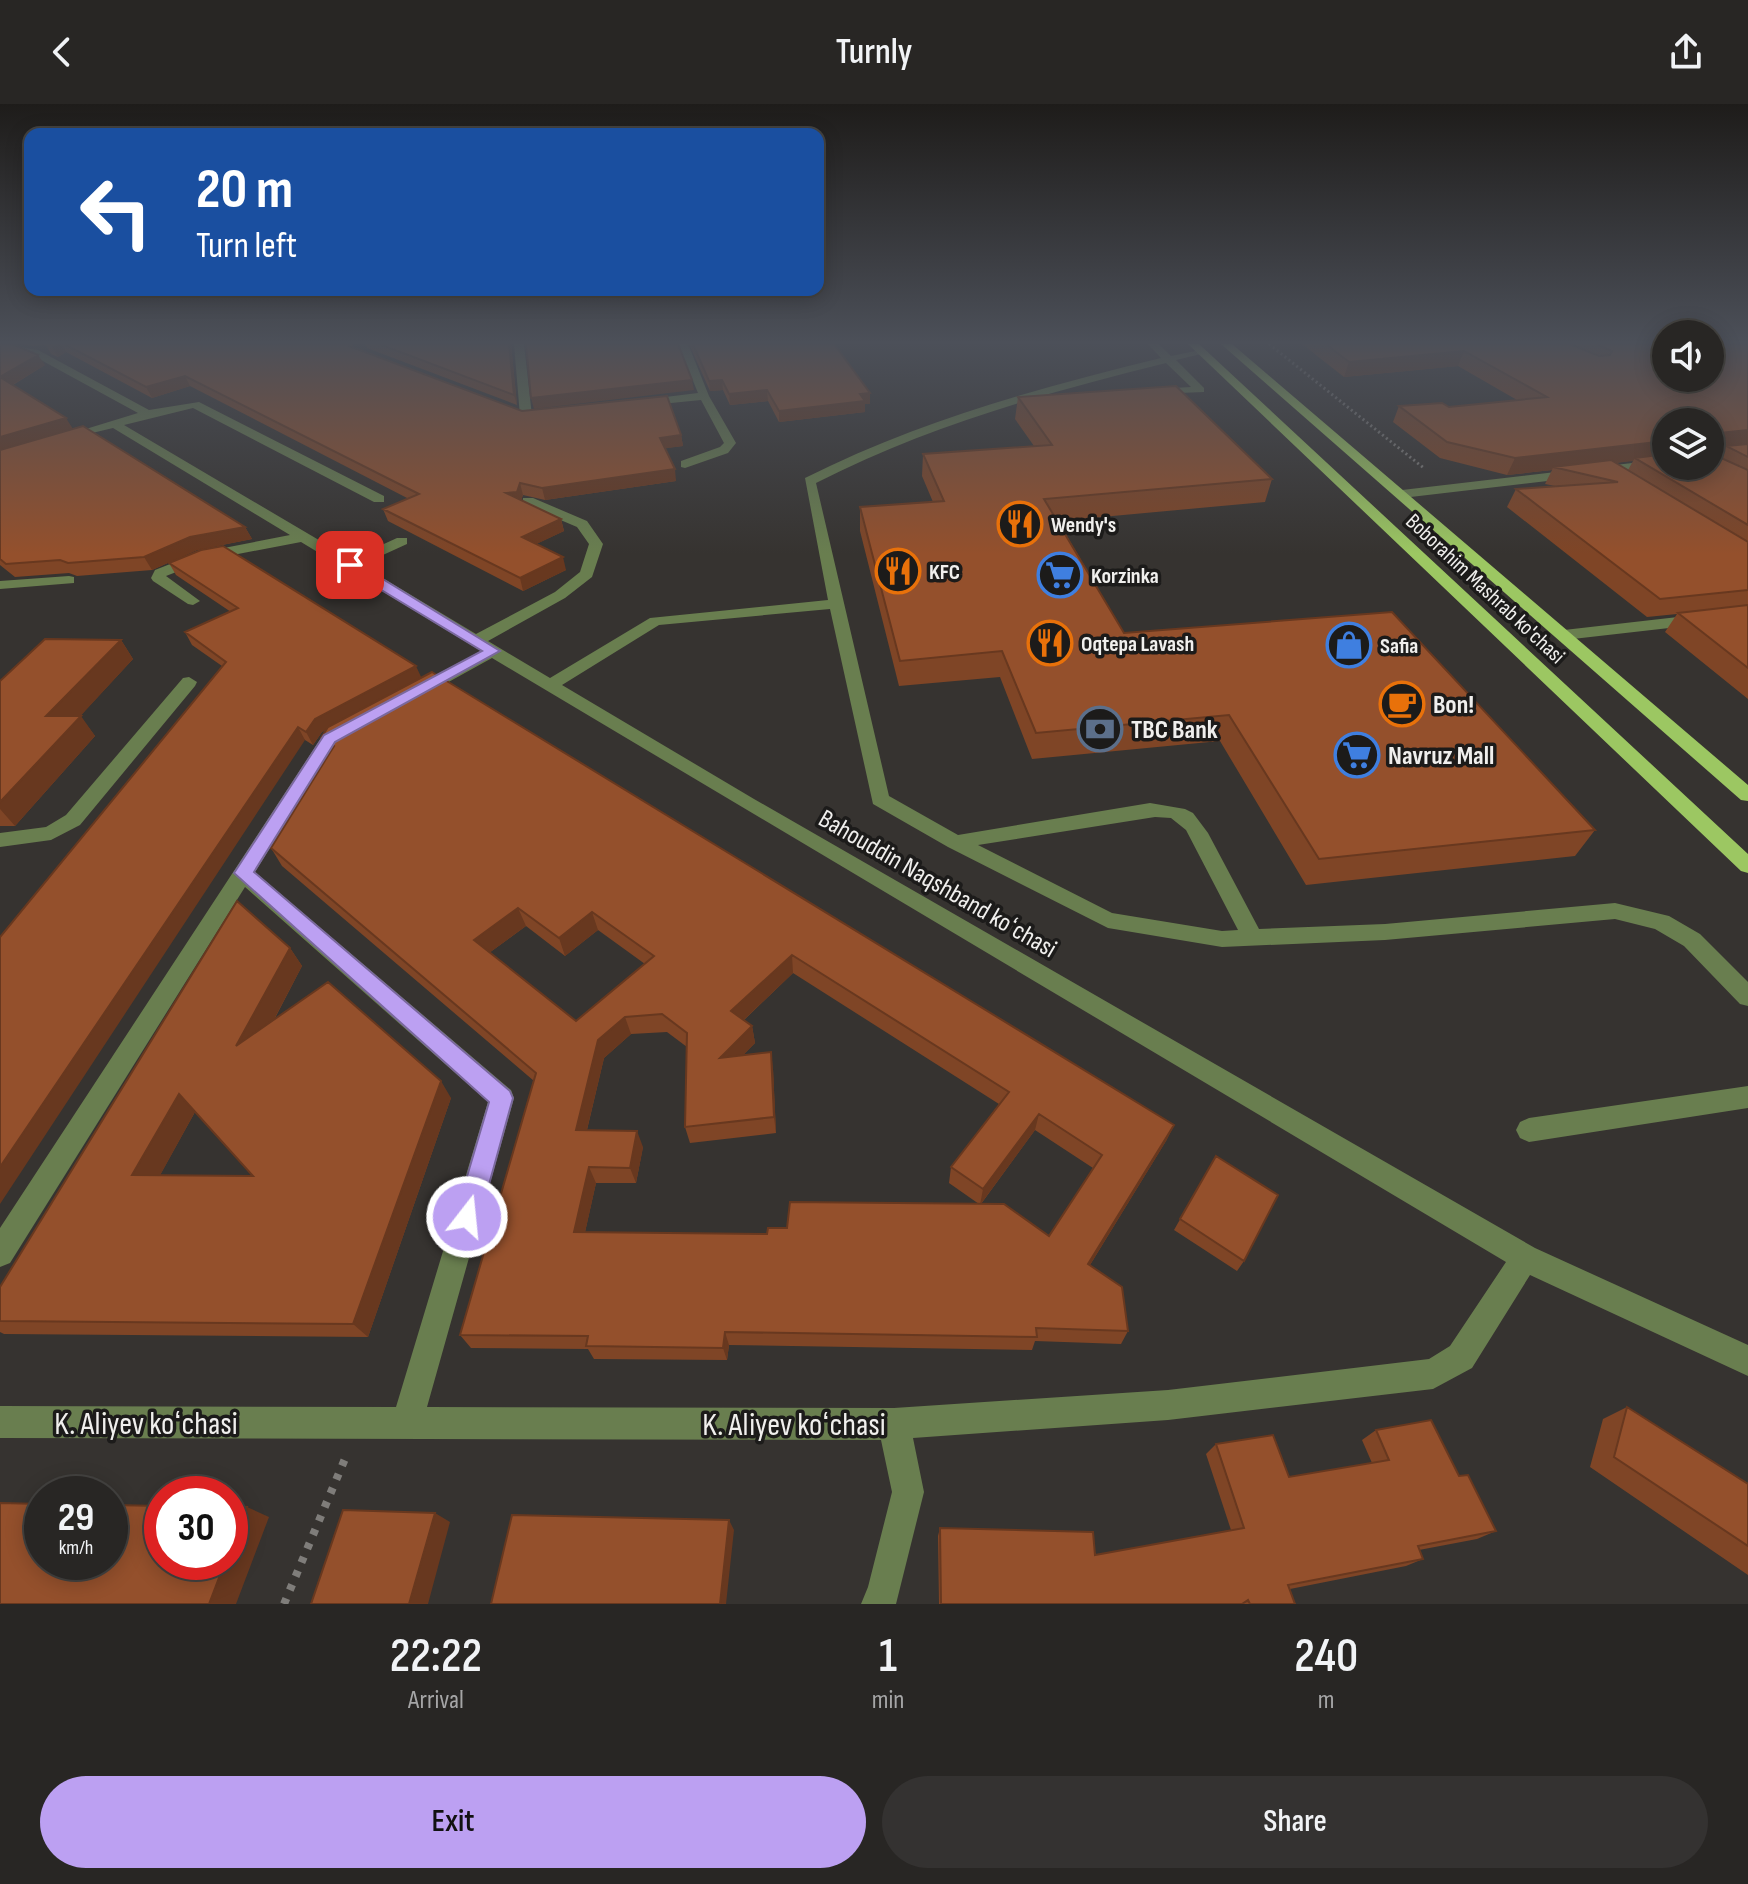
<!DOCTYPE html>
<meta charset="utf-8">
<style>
body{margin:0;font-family:"Sofia Sans Condensed",sans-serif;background:#343231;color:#f1f3f6;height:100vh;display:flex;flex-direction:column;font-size:30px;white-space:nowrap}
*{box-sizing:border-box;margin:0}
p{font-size:26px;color:#a5a5a6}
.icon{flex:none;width:44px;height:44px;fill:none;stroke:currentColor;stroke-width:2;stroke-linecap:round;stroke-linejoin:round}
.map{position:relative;height:1500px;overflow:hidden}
.drawer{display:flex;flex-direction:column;background:#282624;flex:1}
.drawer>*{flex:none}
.banner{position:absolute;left:24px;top:24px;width:800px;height:168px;border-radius:16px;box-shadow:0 4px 20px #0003,0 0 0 2px #444341;background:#1a4fa0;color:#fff;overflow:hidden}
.fabs{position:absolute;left:1652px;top:216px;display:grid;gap:16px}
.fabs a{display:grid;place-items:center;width:72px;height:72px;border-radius:50%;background:#282624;box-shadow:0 4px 20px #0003,0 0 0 2px #444341;font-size:40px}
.speed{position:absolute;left:24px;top:1372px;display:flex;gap:16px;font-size:40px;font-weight:700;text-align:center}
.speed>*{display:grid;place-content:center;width:104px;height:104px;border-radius:50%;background:#282624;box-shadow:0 4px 20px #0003,0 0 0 2px #444341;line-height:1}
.speed small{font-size:20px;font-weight:400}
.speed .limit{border:12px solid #d22;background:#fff;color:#111}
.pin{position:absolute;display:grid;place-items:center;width:68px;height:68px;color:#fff;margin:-34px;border-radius:16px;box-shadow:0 4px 12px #0006}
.me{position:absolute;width:88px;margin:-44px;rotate:16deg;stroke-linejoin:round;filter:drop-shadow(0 0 6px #0008)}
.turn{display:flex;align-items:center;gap:28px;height:168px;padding:0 40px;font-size:36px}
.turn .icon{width:104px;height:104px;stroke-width:2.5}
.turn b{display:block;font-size:56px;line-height:68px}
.eta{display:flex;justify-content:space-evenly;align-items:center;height:136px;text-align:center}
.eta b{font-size:48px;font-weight:600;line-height:56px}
.primary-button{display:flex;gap:16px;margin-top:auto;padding:16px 40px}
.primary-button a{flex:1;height:92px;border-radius:48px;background:#bca0f2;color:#111;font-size:32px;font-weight:600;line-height:92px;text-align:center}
.primary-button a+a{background:#343231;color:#f1f3f6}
header{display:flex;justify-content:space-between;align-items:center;height:104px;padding:0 40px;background:#282624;font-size:36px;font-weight:600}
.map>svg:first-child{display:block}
</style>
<header><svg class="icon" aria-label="back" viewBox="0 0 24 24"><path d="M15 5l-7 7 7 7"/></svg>Turnly<svg class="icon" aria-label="share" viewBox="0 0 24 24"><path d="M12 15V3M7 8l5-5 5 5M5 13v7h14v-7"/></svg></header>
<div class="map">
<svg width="1748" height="1500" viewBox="0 0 1748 1500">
<rect width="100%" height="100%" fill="#363330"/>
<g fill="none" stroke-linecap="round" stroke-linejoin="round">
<path stroke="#7f7d7a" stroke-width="3" stroke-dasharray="2 3" stroke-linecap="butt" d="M 1269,240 L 1425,365"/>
<path stroke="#7f7d7a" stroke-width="8" stroke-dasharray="6 9" stroke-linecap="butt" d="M 284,1500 L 347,1350"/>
<path fill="#697e4f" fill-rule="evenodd" d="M 0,240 L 38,246 L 149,306 L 199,298 L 384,392 L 384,398 L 374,398 L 193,304 L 124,321 L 351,455 L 397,434 L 407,434 L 407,440 L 361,461 L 476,530 L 555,488 L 580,468 L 589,440 L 577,423 L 523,400 L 523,394 L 533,394 L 587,417 L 603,440 L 592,473 L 565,494 L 488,537 L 550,574 L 650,514 L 828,496 L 805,374 C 919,317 1038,284 1161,254 L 1148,240 L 1159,240 L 1171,252 L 1205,245 L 1205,249 L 1176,256 L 1204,284 L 1204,288 L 1152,290 L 1151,288 L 1156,285 L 1191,283 L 1166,259 C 1045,289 927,322 816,379 L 889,692 L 958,731 L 1150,699 L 1185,705 L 1193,709 L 1208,729 L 1259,825 L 1385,820 L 1615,799 L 1669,812 L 1700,830 L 1748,878 L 1748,902 L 1740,900 L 1684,842 L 1655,825 L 1615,815 L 1385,836 L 1222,843 L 1108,824 L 948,743 L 873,700 L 830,505 L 659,521 L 562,581 L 754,695 L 1535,1144 L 1748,1241 L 1748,1272 L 1530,1171 L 1472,1264 L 1433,1285 L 1168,1316 L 913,1334 L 924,1388 L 896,1500 L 861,1500 L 868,1483 L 892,1388 L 881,1336 L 0,1334 L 0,1302 L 396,1303 L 488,998 L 245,783 L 10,1159 L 0,1163 L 0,1124 L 323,631 L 345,620 L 354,626 L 335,639 L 255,768 L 511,986 L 514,994 L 427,1303 L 894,1304 L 1168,1286 L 1429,1255 L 1450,1242 L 1506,1158 L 492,554 L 425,591 L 413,591 L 411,587 L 413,583 L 481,547 L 301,438 L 207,456 L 166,472 L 200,497 L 193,501 L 188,500 L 153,477 L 151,474 L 155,466 L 198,449 L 290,431 L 113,324 L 63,336 L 63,332 L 138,309 L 30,250 ZM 1155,713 L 1171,714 L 1186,726 L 1238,826 L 1222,827 L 1112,809 L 978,741 Z
M 514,240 L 524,240 L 532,312 L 526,315 L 520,312 Z
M 678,240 L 688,240 L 709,292 L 736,339 L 728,349 L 685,364 L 681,363 L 681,357 L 720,343 L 724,339 L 701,296 L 641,302 L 636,299 L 641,296 L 698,289 Z
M 1666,355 L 1666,362 L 1669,362 L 1666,363 L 1402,394 L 1396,390 L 1402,386 Z
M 69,472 L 74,473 L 74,479 L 0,485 L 0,477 Z
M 1748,505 L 1748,515 L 1564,536 L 1556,531 L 1564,526 Z
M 189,573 L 197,578 L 195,582 L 80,721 L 51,736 L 0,743 L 0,729 L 46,723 L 66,711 L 183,574 Z
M 1748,982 L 1748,1004 L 1529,1038 L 1520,1034 L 1516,1026 L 1520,1018 L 1529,1014 Z"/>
<path fill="#9cc762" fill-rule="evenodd" d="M 1188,240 L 1199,240 L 1748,750 L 1748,769 L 1741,767 Z
M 1221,240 L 1232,240 L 1748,681 L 1748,697 L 1741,696 Z"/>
</g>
<path fill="#7f4526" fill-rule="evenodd" d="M 0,240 L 45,261 L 13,281 L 73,325 L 245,423 L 252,435 L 197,446 L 152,466 L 77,472 L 69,469 L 15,473 L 0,461 Z
M 21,240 L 353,240 L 353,243 L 522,307 L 681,331 L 683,342 L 665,344 L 676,377 L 545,396 L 523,391 L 521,396 L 561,415 L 564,427 L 536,440 L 566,466 L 523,487 L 388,417 L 383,405 L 409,395 L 190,282 L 152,294 L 66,248 L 58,253 L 51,250 L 46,241 L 34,242 Z
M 365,240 L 511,240 L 517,301 L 367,244 Z
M 689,240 L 834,240 L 870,289 L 870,300 L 865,300 L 865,308 L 779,318 L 768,297 L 730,301 L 723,286 L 710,287 Z
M 1302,240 L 1748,240 L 1748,595 L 1665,528 L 1677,510 L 1647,513 L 1507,403 L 1516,385 L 1555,382 L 1545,380 L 1552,366 L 1507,371 L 1440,354 L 1393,318 L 1399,302 L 1449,303 L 1517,296 L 1458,262 L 1344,273 ZM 1666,318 L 1710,362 L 1666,362 ZM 1725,344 L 1719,353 L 1712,350 L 1715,345 ZM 1629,357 L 1633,357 L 1628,366 L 1615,359 Z
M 1018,293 L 1272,375 L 1265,398 L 1058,417 L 1124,529 L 1595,726 L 1575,752 L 1306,781 L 1220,637 L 1032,655 L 1000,573 L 899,582 L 860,427 L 860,403 L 933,398 L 922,372 L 923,350 L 1034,342 L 1015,315 Z
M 169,459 L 421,574 L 1174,1021 L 1166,1037 L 1090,1161 L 1128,1227 L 1121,1240 L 1035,1237 L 1032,1246 L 729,1241 L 727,1256 L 594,1255 L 588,1245 L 471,1244 L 460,1231 L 534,977 L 282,762 L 271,744 L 329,650 L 321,634 L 326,626 L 322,628 L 313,641 L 305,636 L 222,562 L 192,541 L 185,528 L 231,508 L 176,471 ZM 526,822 L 565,852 L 598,826 L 645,860 L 576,917 L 489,849 ZM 793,869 L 999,1000 L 951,1063 L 949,1079 L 979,1100 L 787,1124 L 767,1130 L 585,1128 L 596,1079 L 636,1079 L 643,1043 L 587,1026 L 604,954 L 631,930 L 667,928 L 687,943 L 685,1023 L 690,1039 L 776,1029 L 773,965 L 743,951 L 755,939 L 752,922 L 744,916 ZM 1035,1026 L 1093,1064 L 1049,1132 L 981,1100 Z
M 121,536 L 133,555 L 80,612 L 95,632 L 15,722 L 0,722 L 0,577 Z
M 290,844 L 302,862 L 274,916 L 451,994 L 368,1233 L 4,1230 L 0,1228 L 0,1183 ZM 195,1008 L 253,1072 L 160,1071 Z
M 1216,1052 L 1244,1157 L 1237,1167 L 1174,1126 Z
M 1627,1303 L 1748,1380 L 1748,1471 L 1590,1363 L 1603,1315 Z
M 1376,1326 L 1459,1372 L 1496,1427 L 1477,1435 L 1419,1446 L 1423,1455 L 1406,1462 L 1290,1485 L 1295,1500 L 939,1500 L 938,1432 L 940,1424 L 1095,1451 L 1231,1426 L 1206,1350 L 1216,1340 L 1289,1373 L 1372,1359 L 1362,1336 Z"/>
<path fill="#68381f" d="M 57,240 L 62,240 L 66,248 L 58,253 L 52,243 Z
M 509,240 L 511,240 L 517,301 L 514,291 Z
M 1464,247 L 1458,262 L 1344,273 L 1349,258 Z
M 38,251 L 45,261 L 7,284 L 0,273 Z
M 185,272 L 190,282 L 152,294 L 146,283 Z
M 692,276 L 694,286 L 534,305 L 531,294 Z
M 722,276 L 723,286 L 710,287 L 709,277 Z
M 767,286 L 768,297 L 730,301 L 729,290 Z
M 870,289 L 870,300 L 865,300 L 865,308 L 779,318 L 779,307 Z
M 66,314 L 73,325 L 0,347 L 0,333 Z
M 1748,326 L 1748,342 L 1726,342 L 1725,344 L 1715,345 L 1710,353 L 1710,343 L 1720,329 Z
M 681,331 L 683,342 L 661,345 L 660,334 Z
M 1666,337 L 1666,353 L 1635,354 L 1633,357 L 1561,365 L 1553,363 L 1552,366 L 1507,371 L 1515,354 Z
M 675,365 L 676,377 L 545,396 L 542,384 Z
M 520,379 L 523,391 L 520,399 L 506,389 Z
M 561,415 L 564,427 L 526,445 L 522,433 Z
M 245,423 L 252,435 L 197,446 L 152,466 L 144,453 L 190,433 Z
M 563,453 L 566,466 L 523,487 L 520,474 Z
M 121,536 L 133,555 L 62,632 L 46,612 Z
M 416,562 L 422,575 L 322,628 L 313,641 L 306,628 L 315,615 Z
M 81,612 L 95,632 L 15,722 L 0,705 L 0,698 Z
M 298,623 L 305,636 L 0,1100 L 0,1063 Z
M 518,804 L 526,822 L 482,854 L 474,836 Z
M 592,808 L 598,826 L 565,852 L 559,834 Z
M 290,844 L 302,862 L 251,959 L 236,942 Z
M 792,851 L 793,869 L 735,924 L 731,907 Z
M 625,913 L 631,930 L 604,954 L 583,1042 L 576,1026 L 598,936 Z
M 752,922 L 755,939 L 724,971 L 720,954 Z
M 771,948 L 773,965 L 776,1029 L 774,1013 Z
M 441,977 L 451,994 L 368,1233 L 353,1220 Z
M 179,990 L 196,1006 L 152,1086 L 132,1071 Z
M 1039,1010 L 1035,1026 L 980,1101 L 983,1085 Z
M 1174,1021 L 1166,1037 L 1082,1174 L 1088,1160 Z
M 637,1027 L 643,1043 L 636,1079 L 630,1064 Z
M 589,1063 L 596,1079 L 582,1142 L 574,1128 Z
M 725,1228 L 729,1241 L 727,1256 L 723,1244 Z
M 247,1403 L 269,1413 L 236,1500 L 209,1500 L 225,1458 L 230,1458 L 230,1446 Z
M 435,1409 L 450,1418 L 428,1500 L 409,1500 Z
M 729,1416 L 734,1426 L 726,1500 L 720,1500 Z"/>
<path fill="#94502c" stroke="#68381f" stroke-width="2" fill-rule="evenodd" d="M 0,240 L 12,240 L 38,251 L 0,273 L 66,314 L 0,333 Z
M 64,240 L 349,240 L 349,242 L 522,307 L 667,292 L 681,331 L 660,334 L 675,365 L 542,384 L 520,379 L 517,388 L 506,389 L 561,415 L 522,433 L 563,453 L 520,474 L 383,405 L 419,390 L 185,272 L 146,283 Z
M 379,240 L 509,240 L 514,291 Z
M 526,240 L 678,240 L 692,276 L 531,294 Z
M 693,240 L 834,240 L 870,289 L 860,290 L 865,297 L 779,307 L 767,286 L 729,290 L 722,276 L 709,277 Z
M 1326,240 L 1570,240 L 1599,252 L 1610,251 L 1612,247 L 1596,240 L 1666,240 L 1666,274 L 1710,274 L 1710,240 L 1748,240 L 1748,326 L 1720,329 L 1718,341 L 1710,343 L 1710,318 L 1666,318 L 1666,337 L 1515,354 L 1447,338 L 1399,302 L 1442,299 L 1449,303 L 1547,293 L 1464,247 L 1349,258 Z
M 1176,282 L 1272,375 L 1044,395 L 1124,529 L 1392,508 L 1595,726 L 1319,755 L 1229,611 L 1036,629 L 1002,547 L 900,557 L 860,403 L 944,397 L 923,350 L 1052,341 L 1018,293 Z
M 83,322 L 245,423 L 190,433 L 144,453 L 68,459 L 60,456 L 6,460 L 0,455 L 0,346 Z
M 1748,340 L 1748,353 L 1726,342 Z
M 1710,349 L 1748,366 L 1748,421 L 1635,354 L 1666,350 L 1666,362 L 1710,362 Z
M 1611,356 L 1748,438 L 1748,486 L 1660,495 L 1516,385 L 1618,378 L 1553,363 Z
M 223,442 L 416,562 L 315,615 L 306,628 L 298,623 L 0,1063 L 0,833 L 226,558 L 185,528 L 238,504 L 169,459 L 201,446 Z
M 1748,501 L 1748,564 L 1678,509 Z
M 45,535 L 121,536 L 46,612 L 81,612 L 0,698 L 0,577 Z
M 432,568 L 1174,1021 L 1088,1160 L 1122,1183 L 1128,1227 L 1036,1224 L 1037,1233 L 725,1228 L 723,1244 L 586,1242 L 588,1232 L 460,1231 L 536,969 L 271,744 L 334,642 L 321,634 L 328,623 ZM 518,804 L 559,834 L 592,808 L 654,852 L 576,917 L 474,836 ZM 792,851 L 1009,988 L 951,1063 L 983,1085 L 1039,1010 L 1102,1051 L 1049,1132 L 1004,1100 L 790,1098 L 787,1124 L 768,1124 L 767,1130 L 574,1128 L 589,1063 L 630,1064 L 637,1027 L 576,1026 L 598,936 L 625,913 L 662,910 L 687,929 L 685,1023 L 774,1013 L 771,948 L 720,954 L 752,922 L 731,907 Z
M 237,797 L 290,844 L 236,942 L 328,878 L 441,977 L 353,1220 L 0,1217 L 0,1183 ZM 179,990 L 253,1072 L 132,1071 Z
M 1216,1052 L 1278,1091 L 1244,1157 L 1180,1115 Z
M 1627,1303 L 1748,1380 L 1748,1442 L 1614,1353 Z
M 1431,1316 L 1459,1372 L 1468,1371 L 1496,1427 L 1418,1442 L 1423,1455 L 1288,1481 L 1295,1500 L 1250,1500 L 1248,1496 L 1242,1500 L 941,1500 L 940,1424 L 1093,1428 L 1095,1451 L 1244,1424 L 1216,1340 L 1273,1331 L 1289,1373 L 1389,1356 L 1376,1326 Z
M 0,1399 L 42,1400 L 42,1458 L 110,1458 L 110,1401 L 162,1402 L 162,1458 L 225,1458 L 209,1500 L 0,1500 Z
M 230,1402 L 247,1403 L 230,1446 Z
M 343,1406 L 435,1409 L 409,1500 L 311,1500 Z
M 512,1411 L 729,1416 L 720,1500 L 491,1500 Z"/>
<linearGradient id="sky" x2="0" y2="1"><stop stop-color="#1e1c1a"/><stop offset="0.53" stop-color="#4c5059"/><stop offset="1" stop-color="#4c5059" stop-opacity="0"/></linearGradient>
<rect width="1748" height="450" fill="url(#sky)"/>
<path fill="#bca0f2" stroke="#7a689d" stroke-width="2" d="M 345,458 L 355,458 L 500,547 L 335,638 L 254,768 L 510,987 L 513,994 L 480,1113 L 476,1121 L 467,1125 L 458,1121 L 455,1113 L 489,998 L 234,769 L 324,631 L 482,547 L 345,464 Z"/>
<defs>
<g id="restaurant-ring" transform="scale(2.3)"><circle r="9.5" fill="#1c1b1a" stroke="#e8710a" stroke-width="1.5"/><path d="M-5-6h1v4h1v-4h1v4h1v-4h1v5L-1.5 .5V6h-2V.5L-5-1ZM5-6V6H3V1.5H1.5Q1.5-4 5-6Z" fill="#e8710a"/></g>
<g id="supermarket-ring" transform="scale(2.3)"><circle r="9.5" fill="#1c1b1a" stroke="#3f7fe0" stroke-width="1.5"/><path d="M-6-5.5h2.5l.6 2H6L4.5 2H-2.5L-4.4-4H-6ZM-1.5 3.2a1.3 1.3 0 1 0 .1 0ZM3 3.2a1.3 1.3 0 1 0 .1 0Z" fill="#3f7fe0"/></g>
<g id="shop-ring" transform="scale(2.3)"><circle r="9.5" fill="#1c1b1a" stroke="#3f7fe0" stroke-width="1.5"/><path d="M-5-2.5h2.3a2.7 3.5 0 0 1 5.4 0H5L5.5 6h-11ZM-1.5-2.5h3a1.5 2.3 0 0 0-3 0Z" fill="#3f7fe0"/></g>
<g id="cafe-ring" transform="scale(2.3)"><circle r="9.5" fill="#1c1b1a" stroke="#e8710a" stroke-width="1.5"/><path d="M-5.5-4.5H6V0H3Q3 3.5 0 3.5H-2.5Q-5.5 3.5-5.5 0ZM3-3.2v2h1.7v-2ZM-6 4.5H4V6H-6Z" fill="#e8710a"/></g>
<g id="bank-ring" transform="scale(2.3)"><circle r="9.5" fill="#1c1b1a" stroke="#5c6f8a" stroke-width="1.5"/><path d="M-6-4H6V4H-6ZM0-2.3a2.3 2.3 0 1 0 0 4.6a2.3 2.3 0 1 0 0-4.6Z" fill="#5c6f8a"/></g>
</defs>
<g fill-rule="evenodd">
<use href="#restaurant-ring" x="1020" y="420"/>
<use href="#restaurant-ring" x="898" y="467"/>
<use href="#supermarket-ring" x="1060" y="471"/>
<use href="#restaurant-ring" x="1050" y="539"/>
<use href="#shop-ring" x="1349" y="541"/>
<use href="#cafe-ring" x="1402" y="600"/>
<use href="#bank-ring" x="1100" y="625"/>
<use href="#supermarket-ring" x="1357" y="651"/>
</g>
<g text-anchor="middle" stroke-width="7" stroke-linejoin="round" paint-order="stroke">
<g font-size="22" font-weight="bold" fill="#f0efed" stroke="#1c1b1a" text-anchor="start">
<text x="1051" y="428">Wendy's</text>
<text x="929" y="475">KFC</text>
<text x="1091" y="479">Korzinka</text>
<text x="1081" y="547">Oqtepa Lavash</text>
<text x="1380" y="549">Safia</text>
</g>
<g font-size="22" fill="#f0efed" stroke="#1c1b1a">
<text transform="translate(1486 484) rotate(43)" y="8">Boborahim Mashrab ko'chasi</text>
</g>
<g font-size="26" font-weight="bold" fill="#f0efed" stroke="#1c1b1a" text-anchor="start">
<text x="1433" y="609">Bon!</text>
<text x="1131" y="634">TBC Bank</text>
<text x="1388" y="660">Navruz Mall</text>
</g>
<g font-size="26" fill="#f0efed" stroke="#1c1b1a">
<text transform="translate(938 779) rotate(30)" y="9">Bahouddin Naqshband koʻchasi</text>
</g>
<g font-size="32" fill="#f0efed" stroke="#1c1b1a">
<text x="146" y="1330">K. Aliyev koʻchasi</text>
<text x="794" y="1331">K. Aliyev koʻchasi</text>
</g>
</g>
</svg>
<div class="fabs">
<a><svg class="icon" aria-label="sound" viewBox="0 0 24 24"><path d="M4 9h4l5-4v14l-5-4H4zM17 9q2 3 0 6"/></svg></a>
<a><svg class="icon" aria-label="layers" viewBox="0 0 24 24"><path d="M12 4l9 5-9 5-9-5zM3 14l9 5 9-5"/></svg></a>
</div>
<div class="speed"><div>29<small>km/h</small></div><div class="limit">30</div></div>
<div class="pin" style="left:350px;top:461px;background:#d93025"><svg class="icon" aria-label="arrive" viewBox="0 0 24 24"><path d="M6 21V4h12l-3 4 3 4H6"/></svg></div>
<svg class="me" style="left:467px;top:1113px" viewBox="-20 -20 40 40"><circle r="17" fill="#bca0f2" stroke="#fff" stroke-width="3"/><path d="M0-11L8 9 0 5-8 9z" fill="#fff"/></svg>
<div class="banner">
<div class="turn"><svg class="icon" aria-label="left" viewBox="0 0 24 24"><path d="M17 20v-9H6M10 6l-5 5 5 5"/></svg><div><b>20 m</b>Turn left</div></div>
</div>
</div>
<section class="drawer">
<div class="eta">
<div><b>22:22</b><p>Arrival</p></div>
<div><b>1</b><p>min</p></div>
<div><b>240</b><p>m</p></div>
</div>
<div class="primary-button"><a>Exit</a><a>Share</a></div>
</section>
